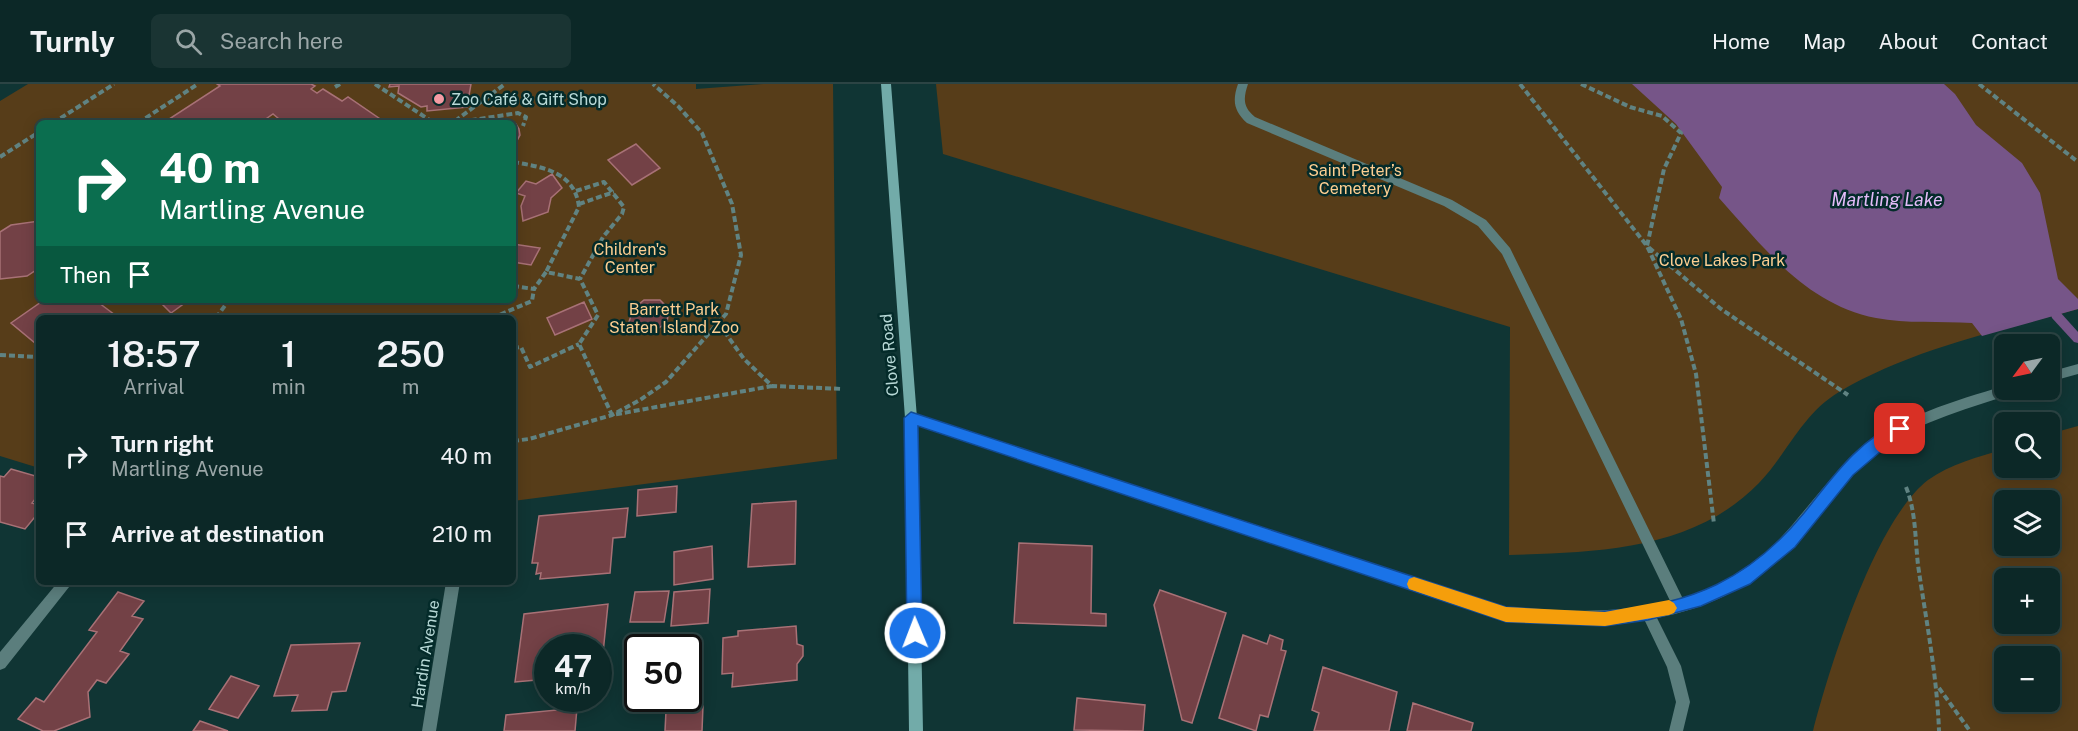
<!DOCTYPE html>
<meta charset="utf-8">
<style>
body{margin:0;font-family:"Public Sans",sans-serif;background:#1a3433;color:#f1f3f6;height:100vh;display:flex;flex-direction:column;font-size:22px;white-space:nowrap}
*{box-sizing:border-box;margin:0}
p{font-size:20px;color:#9aa6a7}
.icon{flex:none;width:33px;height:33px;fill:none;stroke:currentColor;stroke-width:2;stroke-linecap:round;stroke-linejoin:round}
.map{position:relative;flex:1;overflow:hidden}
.panel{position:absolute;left:36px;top:231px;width:480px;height:270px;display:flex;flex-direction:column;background:#0c2827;border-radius:9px;box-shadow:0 3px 15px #0003,0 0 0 2px #2c4444}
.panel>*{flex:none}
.hud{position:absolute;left:36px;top:36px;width:480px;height:183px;border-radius:9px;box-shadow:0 3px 15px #0003,0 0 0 2px #2c4444;background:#0b6e4f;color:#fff;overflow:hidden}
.needle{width:39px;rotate:237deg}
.fabs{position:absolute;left:1994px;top:250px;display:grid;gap:12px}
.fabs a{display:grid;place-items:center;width:66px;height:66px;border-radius:9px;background:#0c2827;box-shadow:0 3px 15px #0003,0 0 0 2px #2c4444;font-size:30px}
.speed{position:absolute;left:534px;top:550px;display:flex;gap:12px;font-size:30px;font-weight:700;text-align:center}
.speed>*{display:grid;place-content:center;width:78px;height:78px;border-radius:50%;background:#0c2827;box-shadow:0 3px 15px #0003,0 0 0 2px #2c4444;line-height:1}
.speed small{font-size:15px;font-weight:400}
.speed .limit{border:3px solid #111;border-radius:9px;background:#fff;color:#111}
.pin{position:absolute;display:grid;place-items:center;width:51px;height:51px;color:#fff;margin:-26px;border-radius:12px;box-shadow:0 3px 9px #0006}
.me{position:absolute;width:66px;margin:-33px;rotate:359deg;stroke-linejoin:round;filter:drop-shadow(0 0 4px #0008)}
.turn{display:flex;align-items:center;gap:21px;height:126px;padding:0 24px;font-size:27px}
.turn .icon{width:78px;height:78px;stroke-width:2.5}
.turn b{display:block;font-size:42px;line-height:51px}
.then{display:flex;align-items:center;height:57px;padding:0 24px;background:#0003;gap:12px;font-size:22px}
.eta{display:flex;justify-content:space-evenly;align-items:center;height:102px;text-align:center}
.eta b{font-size:36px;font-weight:600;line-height:42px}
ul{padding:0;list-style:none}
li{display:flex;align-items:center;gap:18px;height:78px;padding:0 24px}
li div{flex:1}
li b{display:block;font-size:22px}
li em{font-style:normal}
header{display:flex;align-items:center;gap:36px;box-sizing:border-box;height:84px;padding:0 30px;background:#0c2827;border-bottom:2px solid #2c4444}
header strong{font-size:28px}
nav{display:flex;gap:33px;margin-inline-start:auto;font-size:21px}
.search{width:420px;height:54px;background:#1a3433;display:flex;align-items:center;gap:15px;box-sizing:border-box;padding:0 21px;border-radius:9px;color:#9aa6a7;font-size:22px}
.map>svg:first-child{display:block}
</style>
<header>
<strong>Turnly</strong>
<div class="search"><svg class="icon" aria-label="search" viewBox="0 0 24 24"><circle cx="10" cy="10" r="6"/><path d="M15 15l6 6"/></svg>Search here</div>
<nav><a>Home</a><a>Map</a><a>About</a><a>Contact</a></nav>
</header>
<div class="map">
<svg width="2078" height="647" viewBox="0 0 2078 647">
<rect width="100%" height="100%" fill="#103534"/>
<path fill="#573d19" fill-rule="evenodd" d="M 28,0 L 696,0 L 696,5 L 763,0 L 833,0 L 837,375 L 513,417 L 513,234 L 39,234 L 39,384 L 0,372 L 0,17 ZM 39,39 L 513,39 L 513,216 L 39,216 Z
M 936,0 L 2078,0 L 2078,225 C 1998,247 1911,265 1839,308 C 1802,330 1787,370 1759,399 C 1693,467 1597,468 1509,471 L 1510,243 L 943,70 Z
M 2078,342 L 2078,647 L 1813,647 C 1830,582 1875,437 1928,396 C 1950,380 1979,373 2004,365 L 2004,384 L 2049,384 L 2049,350 ZM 2004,417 L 2049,417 L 2049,462 L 2004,462 ZM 2004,495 L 2049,495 L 2049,540 L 2004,540 ZM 2004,573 L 2049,573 L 2049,618 L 2004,618 Z"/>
<path fill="#765588" d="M 1632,0 L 1944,0 L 1955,10 L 1976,41 L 2022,79 L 2040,109 L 2058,195 L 2078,215 L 2078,225 L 1982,252 L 1972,239 C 1941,237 1906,240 1876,234 C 1806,220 1764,164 1719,114 L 1722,103 L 1676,40 Z"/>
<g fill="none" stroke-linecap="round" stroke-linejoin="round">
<path fill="#765588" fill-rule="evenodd" d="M 2056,227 L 2060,228 L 2078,248 L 2078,259 L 2074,258 L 2052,234 L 2051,231 L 2052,228 Z"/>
</g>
<path fill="#734146" stroke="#a87176" stroke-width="1.5" d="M 217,0 L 311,0 L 315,2 L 311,5 L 317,9 L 323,5 L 342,17 L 348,13 L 386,39 L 274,39 L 279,35 L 273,30 L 260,39 L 163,39 L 220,2 Z
M 390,0 L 471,0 L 467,23 L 427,27 L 427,22 L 421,23 L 398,9 L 399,2 L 389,3 Z
M 502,35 L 510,37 L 516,40 L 519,45 L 520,51 L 513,64 L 513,39 L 483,39 Z
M 636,60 L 660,84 L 632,101 L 608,76 Z
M 552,90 L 562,104 L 551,114 L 548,128 L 523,137 L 521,122 L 525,112 L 516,109 L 526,97 L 536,100 Z
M 39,137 L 39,184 L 27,192 L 0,195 L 0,148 L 11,141 Z
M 513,160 L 540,164 L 531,181 L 513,178 Z
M 44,216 L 95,216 L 119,234 L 39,234 L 39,256 L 35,259 L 11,239 Z
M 158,216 L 189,216 L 171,229 Z
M 644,216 L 660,216 L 669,225 L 667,238 L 656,246 L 638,246 L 629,238 L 633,225 Z
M 584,218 L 592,235 L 555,251 L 547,234 Z
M 11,385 L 39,393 L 39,410 L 32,419 L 39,421 L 39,428 L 25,445 L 0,438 L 0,392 L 4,393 Z
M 677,402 L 676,428 L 637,432 L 638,406 Z
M 796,417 L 795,480 L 748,483 L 752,420 Z
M 628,424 L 625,453 L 613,454 L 610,489 L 540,495 L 541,489 L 536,490 L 538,479 L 532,479 L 539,432 Z
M 1019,459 L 1092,462 L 1091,529 L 1106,530 L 1106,542 L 1014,539 Z
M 712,462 L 713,495 L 674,501 L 674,468 Z
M 710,505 L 708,539 L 671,542 L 674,508 Z
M 1160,506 L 1226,529 L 1192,639 L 1182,636 L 1154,521 Z
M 669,507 L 664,538 L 630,538 L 635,508 Z
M 118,508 L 144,517 L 132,532 L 143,535 L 120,567 L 129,570 L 106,599 L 97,596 L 88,608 L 90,633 L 54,647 L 43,647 L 18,635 L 36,614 L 44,618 L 97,548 L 89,546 Z
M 608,520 L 601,589 L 598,590 L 598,564 L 548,564 L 548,595 L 515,598 L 524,530 Z
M 796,542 L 797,560 L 803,562 L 803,572 L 797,580 L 797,596 L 732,603 L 733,589 L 722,590 L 723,554 L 738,552 L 738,547 Z
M 1243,551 L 1267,560 L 1270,551 L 1283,556 L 1281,566 L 1286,567 L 1268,633 L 1260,631 L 1256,647 L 1219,634 Z
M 360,559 L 346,607 L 332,608 L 327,626 L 292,627 L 298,611 L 274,612 L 291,561 Z
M 1323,583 L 1397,608 L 1389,647 L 1314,647 L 1319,629 L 1312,626 Z
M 231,592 L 259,602 L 238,634 L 209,625 Z
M 1077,614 L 1145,621 L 1143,647 L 1074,646 Z
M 1413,619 L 1473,639 L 1471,647 L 1407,647 Z
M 703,622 L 702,647 L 665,647 L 666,627 Z
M 577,624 L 575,647 L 504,647 L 506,631 Z
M 200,637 L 203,638 L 228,647 L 193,647 Z"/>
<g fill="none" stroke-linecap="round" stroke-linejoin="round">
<path stroke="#608382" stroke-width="4" stroke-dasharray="6 3" stroke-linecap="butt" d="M 375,0 L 434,39
M 1520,0 L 1647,162 L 1681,235 L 1696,290 L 1714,440
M 1581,0 L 1630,23 L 1662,32 L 1681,49 L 1664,85 L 1647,162 L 1721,225 L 1848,311
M 1979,0 L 2078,78
M 335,3 L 340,0
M 455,37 L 505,0
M 53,39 L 114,0
M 138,39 L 198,0
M 453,39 L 518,29 L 526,33 L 523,42
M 0,73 L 39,48
M 513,78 C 543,83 575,88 579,123 L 546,188
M 576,107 L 604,98 L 624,123 L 622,130 L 603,153 L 580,195
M 579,120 L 614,108
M 513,202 L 534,205 L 546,188 L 580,195 L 598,231 L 579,260 L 612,331 L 772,302
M 216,234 L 229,216
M 492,234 L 532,217 L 534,205
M 719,240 L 744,275 L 772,302 L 843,305
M 513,264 L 521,263 L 530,283 L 579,260
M 0,271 L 39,273
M 513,357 L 529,355 L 612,331 L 640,316 L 666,298 L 726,230 L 741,171 L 732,120 L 702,49 L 678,22 L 653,0
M 1906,403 C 1916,428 1915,454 1918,481 C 1926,536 1937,591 1939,647
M 1939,604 L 1970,647"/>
<path fill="#5b7e7d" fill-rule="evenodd" d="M 1238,0 L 1248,0 C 1243,15 1243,23 1255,33 L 1452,116 L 1486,136 L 1510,164 L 1684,517 L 1686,521 L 1684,525 L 1679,527 L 1674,525 L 1502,170 L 1478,142 L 1444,122 L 1247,39 C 1234,27 1232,17 1238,0 Z"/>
<path fill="#5b7e7d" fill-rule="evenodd" d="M 2078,280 L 2078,290 L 2049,298 L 2049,288 Z
M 2004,302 L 2004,306 L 2013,306 L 2011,310 C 1962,327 1912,339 1870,373 C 1844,394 1825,423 1804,448 C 1764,496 1718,522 1657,534 L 1681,582 L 1690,618 L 1683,647 L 1669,647 L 1676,618 L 1667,583 L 1644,535 L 1598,539 L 1506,537 L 911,339 L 907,338 L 905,334 L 907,330 L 911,329 L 1506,525 C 1574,527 1648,532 1712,505 C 1779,477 1807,411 1860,367 C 1901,332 1954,317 2004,302 Z
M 58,498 L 73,498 L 5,584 L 0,586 L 0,568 Z
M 446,498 L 460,498 L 436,647 L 422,647 Z"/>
<path fill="#72aba9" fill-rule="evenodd" d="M 881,0 L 891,0 L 917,334 L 923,647 L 909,647 L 905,334 Z"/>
</g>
<path fill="#1a73e8" stroke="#114b97" stroke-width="1.5" d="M 911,328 L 1506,523 C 1539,525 1574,530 1607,527 C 1691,521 1750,495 1804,429 C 1830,397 1859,354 1900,339 L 1907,345 L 1853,391 L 1795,463 L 1750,500 L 1701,522 L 1648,536 L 1605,542 L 1506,538 L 918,342 L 922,549 L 920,555 L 915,557 L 909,555 L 907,549 L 904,334 Z"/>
<path fill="#f59e0b" d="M 1414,493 L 1506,523 L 1605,528 L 1669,516 L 1674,519 L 1677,524 L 1674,529 L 1669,531 L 1605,542 L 1506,538 L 1409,505 L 1407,500 L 1409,495 Z"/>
<circle fill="#f49aa3" stroke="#042b2a" stroke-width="2" cx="439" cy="15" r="6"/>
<g text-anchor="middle" stroke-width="5" stroke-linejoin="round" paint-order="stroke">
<g font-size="16" fill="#b8d9d7" stroke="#042b2a" text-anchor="start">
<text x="451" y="21">Zoo Café &amp; Gift Shop</text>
</g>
<g font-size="16" fill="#fdce91" stroke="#042b2a">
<text x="1355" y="92">Saint Peter’s<tspan x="1355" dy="18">Cemetery</tspan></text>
<text x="630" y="171">Children's<tspan x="630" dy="18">Center</tspan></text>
<text x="1722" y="182">Clove Lakes Park</text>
<text x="674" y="231">Barrett Park<tspan x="674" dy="18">Staten Island Zoo</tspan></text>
</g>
<g font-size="16" fill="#b8d9d7" stroke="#042b2a">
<text transform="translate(889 271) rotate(-95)" y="6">Clove Road</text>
<text transform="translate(425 570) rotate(-81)" y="6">Hardin Avenue</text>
</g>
<g font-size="18" font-style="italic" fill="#e3bbf8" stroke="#042b2a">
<text x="1887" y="122">Martling Lake</text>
</g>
</g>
</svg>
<div class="fabs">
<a><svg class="needle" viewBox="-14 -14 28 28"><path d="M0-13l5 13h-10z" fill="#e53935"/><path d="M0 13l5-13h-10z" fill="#9aa6a7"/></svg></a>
<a><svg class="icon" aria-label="search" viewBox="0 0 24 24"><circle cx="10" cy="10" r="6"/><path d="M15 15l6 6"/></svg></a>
<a><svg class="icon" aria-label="layers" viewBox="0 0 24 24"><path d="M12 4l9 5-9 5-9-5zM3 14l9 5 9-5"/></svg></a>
<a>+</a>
<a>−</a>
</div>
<div class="speed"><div>47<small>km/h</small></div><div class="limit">50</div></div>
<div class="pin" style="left:1900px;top:345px;background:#d93025"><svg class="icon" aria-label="arrive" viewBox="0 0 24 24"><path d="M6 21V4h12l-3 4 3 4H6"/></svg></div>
<svg class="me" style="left:915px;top:549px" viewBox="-20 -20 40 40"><circle r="17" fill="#1a73e8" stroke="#fff" stroke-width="3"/><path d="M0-11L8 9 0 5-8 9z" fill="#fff"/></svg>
<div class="hud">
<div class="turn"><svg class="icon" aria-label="right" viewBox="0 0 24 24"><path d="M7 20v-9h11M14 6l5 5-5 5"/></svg><div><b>40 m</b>Martling Avenue</div></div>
<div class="then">Then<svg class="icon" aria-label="arrive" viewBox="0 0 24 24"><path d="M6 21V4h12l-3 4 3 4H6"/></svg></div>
</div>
<section class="panel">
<div class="eta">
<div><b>18:57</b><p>Arrival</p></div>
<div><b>1</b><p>min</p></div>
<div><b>250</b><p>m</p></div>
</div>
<ul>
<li><svg class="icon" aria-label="right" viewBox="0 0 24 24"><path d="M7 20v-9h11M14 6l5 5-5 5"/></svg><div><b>Turn right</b><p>Martling Avenue</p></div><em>40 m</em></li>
<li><svg class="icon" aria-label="arrive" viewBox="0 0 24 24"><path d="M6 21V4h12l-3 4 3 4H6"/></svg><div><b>Arrive at destination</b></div><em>210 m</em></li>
</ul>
</section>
</div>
